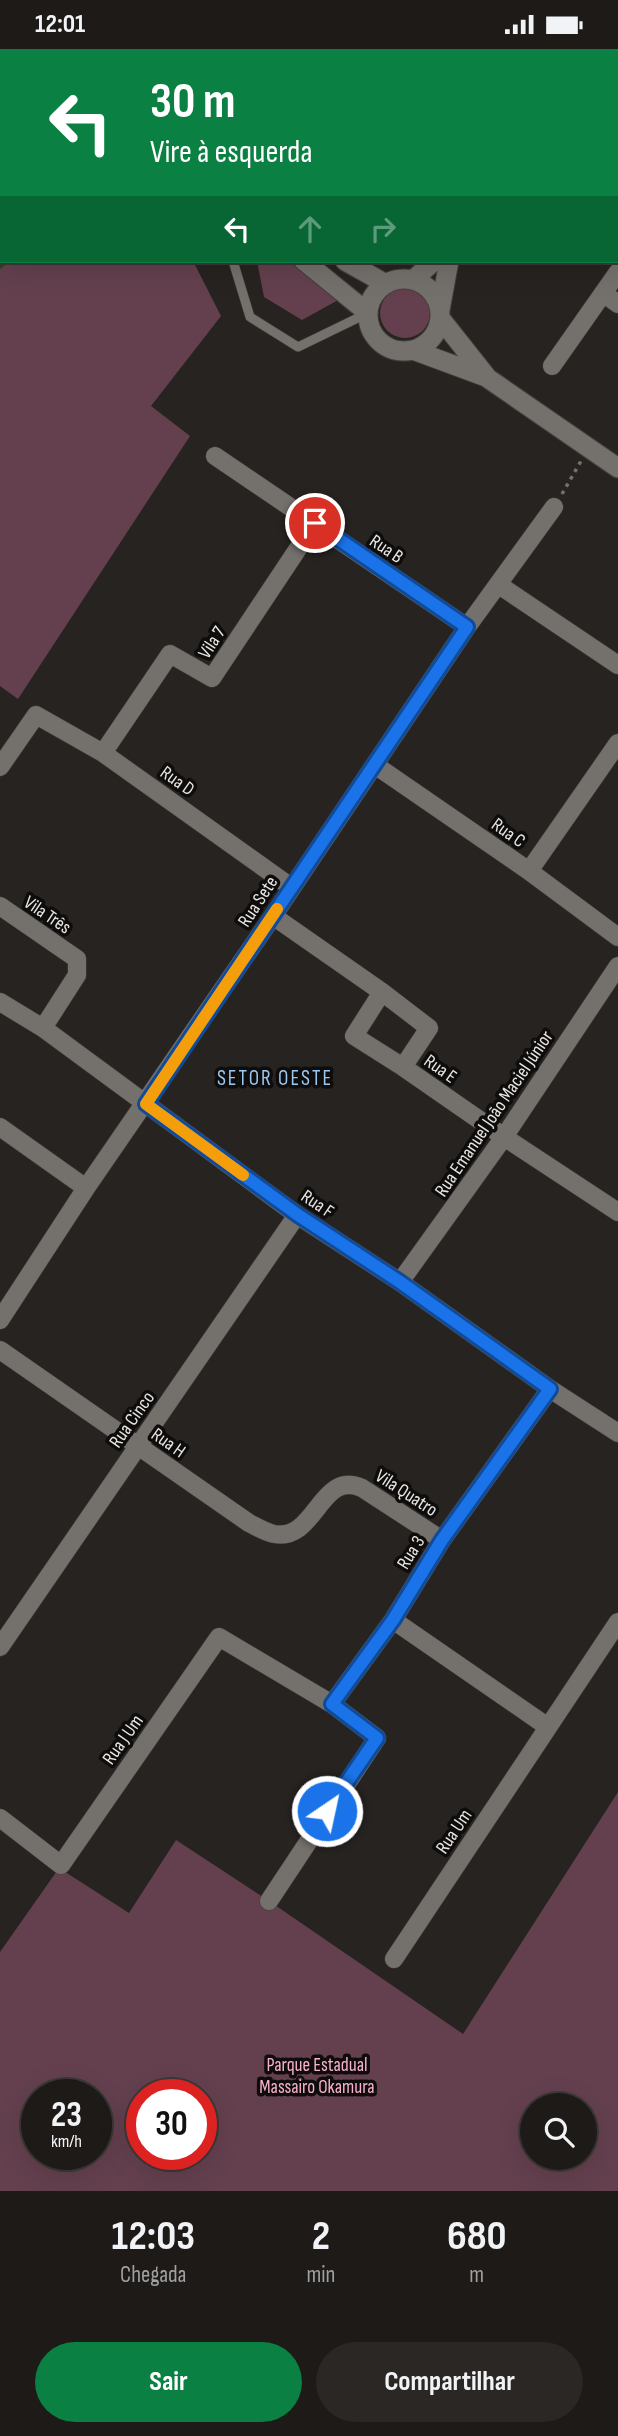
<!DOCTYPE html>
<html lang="pt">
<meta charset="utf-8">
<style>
body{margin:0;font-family:"Sofia Sans Condensed",sans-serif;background:#2a2725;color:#f1f3f6;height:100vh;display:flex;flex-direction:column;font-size:26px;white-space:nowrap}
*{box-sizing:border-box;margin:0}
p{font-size:23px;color:#a0a1a2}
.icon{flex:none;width:38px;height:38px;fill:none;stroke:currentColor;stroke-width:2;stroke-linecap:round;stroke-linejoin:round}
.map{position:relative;height:2142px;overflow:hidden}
.panel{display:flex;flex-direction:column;background:#1d1a18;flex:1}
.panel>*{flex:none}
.guide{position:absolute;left:0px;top:0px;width:620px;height:214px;box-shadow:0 7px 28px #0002,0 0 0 2px #3b3837;background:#0b8043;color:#fff;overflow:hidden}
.controls{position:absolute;left:520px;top:2044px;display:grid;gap:14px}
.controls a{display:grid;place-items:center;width:77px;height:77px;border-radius:50%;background:#1d1a18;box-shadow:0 7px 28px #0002,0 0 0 2px #3b3837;font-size:35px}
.speed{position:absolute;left:21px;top:2030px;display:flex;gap:14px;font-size:35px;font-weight:700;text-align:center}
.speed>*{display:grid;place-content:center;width:91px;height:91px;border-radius:50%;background:#1d1a18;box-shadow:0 7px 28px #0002,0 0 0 2px #3b3837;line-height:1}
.speed small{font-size:18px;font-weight:400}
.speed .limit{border:10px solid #d22;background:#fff;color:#111}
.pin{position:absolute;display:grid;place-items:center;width:60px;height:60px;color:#fff;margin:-30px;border:4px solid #fff;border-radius:50%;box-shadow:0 2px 7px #0007}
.me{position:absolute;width:77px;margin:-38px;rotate:34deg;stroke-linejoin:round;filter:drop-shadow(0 0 5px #0008)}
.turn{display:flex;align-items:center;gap:24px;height:147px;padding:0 35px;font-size:32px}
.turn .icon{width:91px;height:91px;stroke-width:2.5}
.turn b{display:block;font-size:49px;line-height:60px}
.lanes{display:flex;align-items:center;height:66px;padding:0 35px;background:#0003;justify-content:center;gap:35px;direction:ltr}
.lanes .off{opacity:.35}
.eta{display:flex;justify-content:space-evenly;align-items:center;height:119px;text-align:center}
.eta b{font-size:42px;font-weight:700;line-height:49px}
.cta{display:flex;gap:14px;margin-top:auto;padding:14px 35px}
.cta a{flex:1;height:80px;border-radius:42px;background:#0b8043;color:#fff;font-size:28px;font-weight:700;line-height:80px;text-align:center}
.cta a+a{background:#2a2725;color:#f1f3f6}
.status{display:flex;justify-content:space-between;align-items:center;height:49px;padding:0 35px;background:#1d1a18;direction:ltr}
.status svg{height:19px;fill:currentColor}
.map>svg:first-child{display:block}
</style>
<div class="status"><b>12:01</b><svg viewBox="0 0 49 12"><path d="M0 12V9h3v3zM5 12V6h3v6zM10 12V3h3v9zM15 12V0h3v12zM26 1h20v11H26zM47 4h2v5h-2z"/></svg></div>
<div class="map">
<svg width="618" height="2142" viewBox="0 0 618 2142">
<rect width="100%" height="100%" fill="#272320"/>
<path fill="#64404f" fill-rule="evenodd" d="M 63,0 L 589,0 L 66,2 Z
M 0,43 L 2,212 L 193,212 L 221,267 L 151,357 L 190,387 L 18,650 L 0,637 Z
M 257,212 L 288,212 L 340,250 L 302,271 L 264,248 Z
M380 264a25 25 0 1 1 50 0a25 25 0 1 1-50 0Z
M 618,1743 L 618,2142 L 0,2142 L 0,1903 L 59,1819 L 129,1864 L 176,1791 L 269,1852 L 463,1985 ZM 37,2046 L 96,2046 L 96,2105 L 37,2105 ZM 142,2046 L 201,2046 L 201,2105 L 142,2105 ZM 532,2056 L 584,2056 L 584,2109 L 532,2109 Z"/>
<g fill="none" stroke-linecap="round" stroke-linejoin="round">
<path stroke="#2f411e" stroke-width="5" d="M 0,217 L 6,212"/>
<g stroke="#43403e" stroke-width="10">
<path id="service" d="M 233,212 L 250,268 L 298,298 L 368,264"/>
</g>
<g stroke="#43403e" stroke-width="19">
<path id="minor" d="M 603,244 L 618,255
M 552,317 L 618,223
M 215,407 L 467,578
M 499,536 L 618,616
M 103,704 L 170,605 L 212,629 L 315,474
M 375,716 L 529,822 L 618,888
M 0,718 L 36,666 L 103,704 L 291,838
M 529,822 L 618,694
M 0,857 L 77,910 L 77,926 L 43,979
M 273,867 L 382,943 L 429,979 L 403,1018 L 504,1088 L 618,1163
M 382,943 L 354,987 L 403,1018
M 0,953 L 43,979 L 297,1166 L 400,1233 L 550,1340 L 618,1384
M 0,1078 L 86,1139
M 400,1233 L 504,1088 L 618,917
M 0,1271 L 86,1139 L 273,867 L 467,578 L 554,458
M 0,1301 L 249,1474 C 257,1478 265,1483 274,1485 C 316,1493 320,1420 362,1439 L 442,1491
M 393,1571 L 548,1678
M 0,1598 L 297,1166
M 332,1655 L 393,1571 L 442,1491 L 550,1340
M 0,1769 L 61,1816 L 219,1588 L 332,1655 L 377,1689 L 269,1852
M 394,1910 L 618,1573"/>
</g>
<g stroke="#43403e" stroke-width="21">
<path id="secondary" d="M 41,0 L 44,2
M 0,1 L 2,2
M 616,2 L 618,0
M 304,212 L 368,264
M 345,212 L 386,235
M368 266a36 36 0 1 1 72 0a36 36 0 1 1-72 0Z
M 413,231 L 434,212
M 440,261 L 449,212
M 440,269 L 486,327
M 413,301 L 486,328 L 618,419"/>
</g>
<path stroke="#74706e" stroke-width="3.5" stroke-dasharray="3.5 5" stroke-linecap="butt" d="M 115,0 L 117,2
M 573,2 L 575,0
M 562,445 L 581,412"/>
<use href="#service" stroke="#74706c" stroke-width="9"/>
<use href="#minor" stroke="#74706c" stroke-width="18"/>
<use href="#secondary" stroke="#74706c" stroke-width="19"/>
</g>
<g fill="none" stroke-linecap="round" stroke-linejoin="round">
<g stroke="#114b97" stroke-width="18">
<path id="route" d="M 315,474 L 467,578 L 146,1055 L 298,1166 L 400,1233 L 550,1340 L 442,1491 L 393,1571 L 332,1655 L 377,1689 L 327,1762"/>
</g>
<use href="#route" stroke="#1a73e8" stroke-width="12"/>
<path stroke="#f59e0b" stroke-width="12" d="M 243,1126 L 146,1055 L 277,860"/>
</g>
<g text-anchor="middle" stroke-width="7" stroke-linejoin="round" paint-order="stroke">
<g font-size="19" fill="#e8e6e4" stroke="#0e0d0b">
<text transform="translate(387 499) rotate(34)" y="7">Rua B</text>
<text transform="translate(211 593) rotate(-57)" y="7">Vila 7</text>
<text transform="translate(178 731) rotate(35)" y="7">Rua D</text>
<text transform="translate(509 783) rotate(35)" y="7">Rua C</text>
<text transform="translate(257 852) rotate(-57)" y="7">Rua Sete</text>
<text transform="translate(48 865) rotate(34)" y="7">Vila Três</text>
<text transform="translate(441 1019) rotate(35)" y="7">Rua E</text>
<text transform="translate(493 1064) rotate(-56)" y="7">Rua Emanuel João Maciel Júnior</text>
<text transform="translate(318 1154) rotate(34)" y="7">Rua F</text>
<text transform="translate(131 1370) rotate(-55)" y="7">Rua Cinco</text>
<text transform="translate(169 1393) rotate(35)" y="7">Rua H</text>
<text transform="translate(407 1443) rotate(33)" y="7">Vila Quatro</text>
<text transform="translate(410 1503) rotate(-58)" y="7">Rua 3</text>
<text transform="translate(122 1690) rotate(-55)" y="7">Rua J Um</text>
<text transform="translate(453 1782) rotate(-56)" y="7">Rua Um</text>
</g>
<g font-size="19" fill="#fab1d0" stroke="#0e0d0b">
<text x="317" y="2022">Parque Estadual<tspan x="317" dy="22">Massairo Okamura</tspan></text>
</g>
<g font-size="21" letter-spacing="2" fill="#9ac8f5" stroke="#0e0d0b">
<text x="275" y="1036">SETOR OESTE</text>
</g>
</g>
</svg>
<div class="controls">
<a><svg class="icon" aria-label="search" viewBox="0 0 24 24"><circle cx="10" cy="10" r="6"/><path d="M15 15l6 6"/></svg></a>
</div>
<div class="speed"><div>23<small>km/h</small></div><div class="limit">30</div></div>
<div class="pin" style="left:315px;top:474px;background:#d93025"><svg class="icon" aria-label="arrive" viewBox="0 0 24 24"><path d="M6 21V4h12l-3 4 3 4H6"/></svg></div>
<svg class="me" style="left:327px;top:1762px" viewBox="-20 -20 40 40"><circle r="17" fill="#1a73e8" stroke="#fff" stroke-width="3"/><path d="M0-11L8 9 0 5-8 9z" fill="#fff"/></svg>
<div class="guide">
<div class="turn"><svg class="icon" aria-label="left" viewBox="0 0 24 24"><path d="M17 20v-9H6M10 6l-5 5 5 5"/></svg><div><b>30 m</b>Vire à esquerda</div></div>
<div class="lanes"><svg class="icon" aria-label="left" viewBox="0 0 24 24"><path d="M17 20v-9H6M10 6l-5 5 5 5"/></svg><svg class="icon off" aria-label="ahead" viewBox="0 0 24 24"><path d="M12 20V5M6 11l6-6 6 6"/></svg><svg class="icon off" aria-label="right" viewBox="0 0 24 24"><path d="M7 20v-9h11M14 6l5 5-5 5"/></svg></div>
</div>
</div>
<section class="panel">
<div class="eta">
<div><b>12:03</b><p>Chegada</p></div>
<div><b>2</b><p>min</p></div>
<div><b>680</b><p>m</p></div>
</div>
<div class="cta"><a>Sair</a><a>Compartilhar</a></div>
</section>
